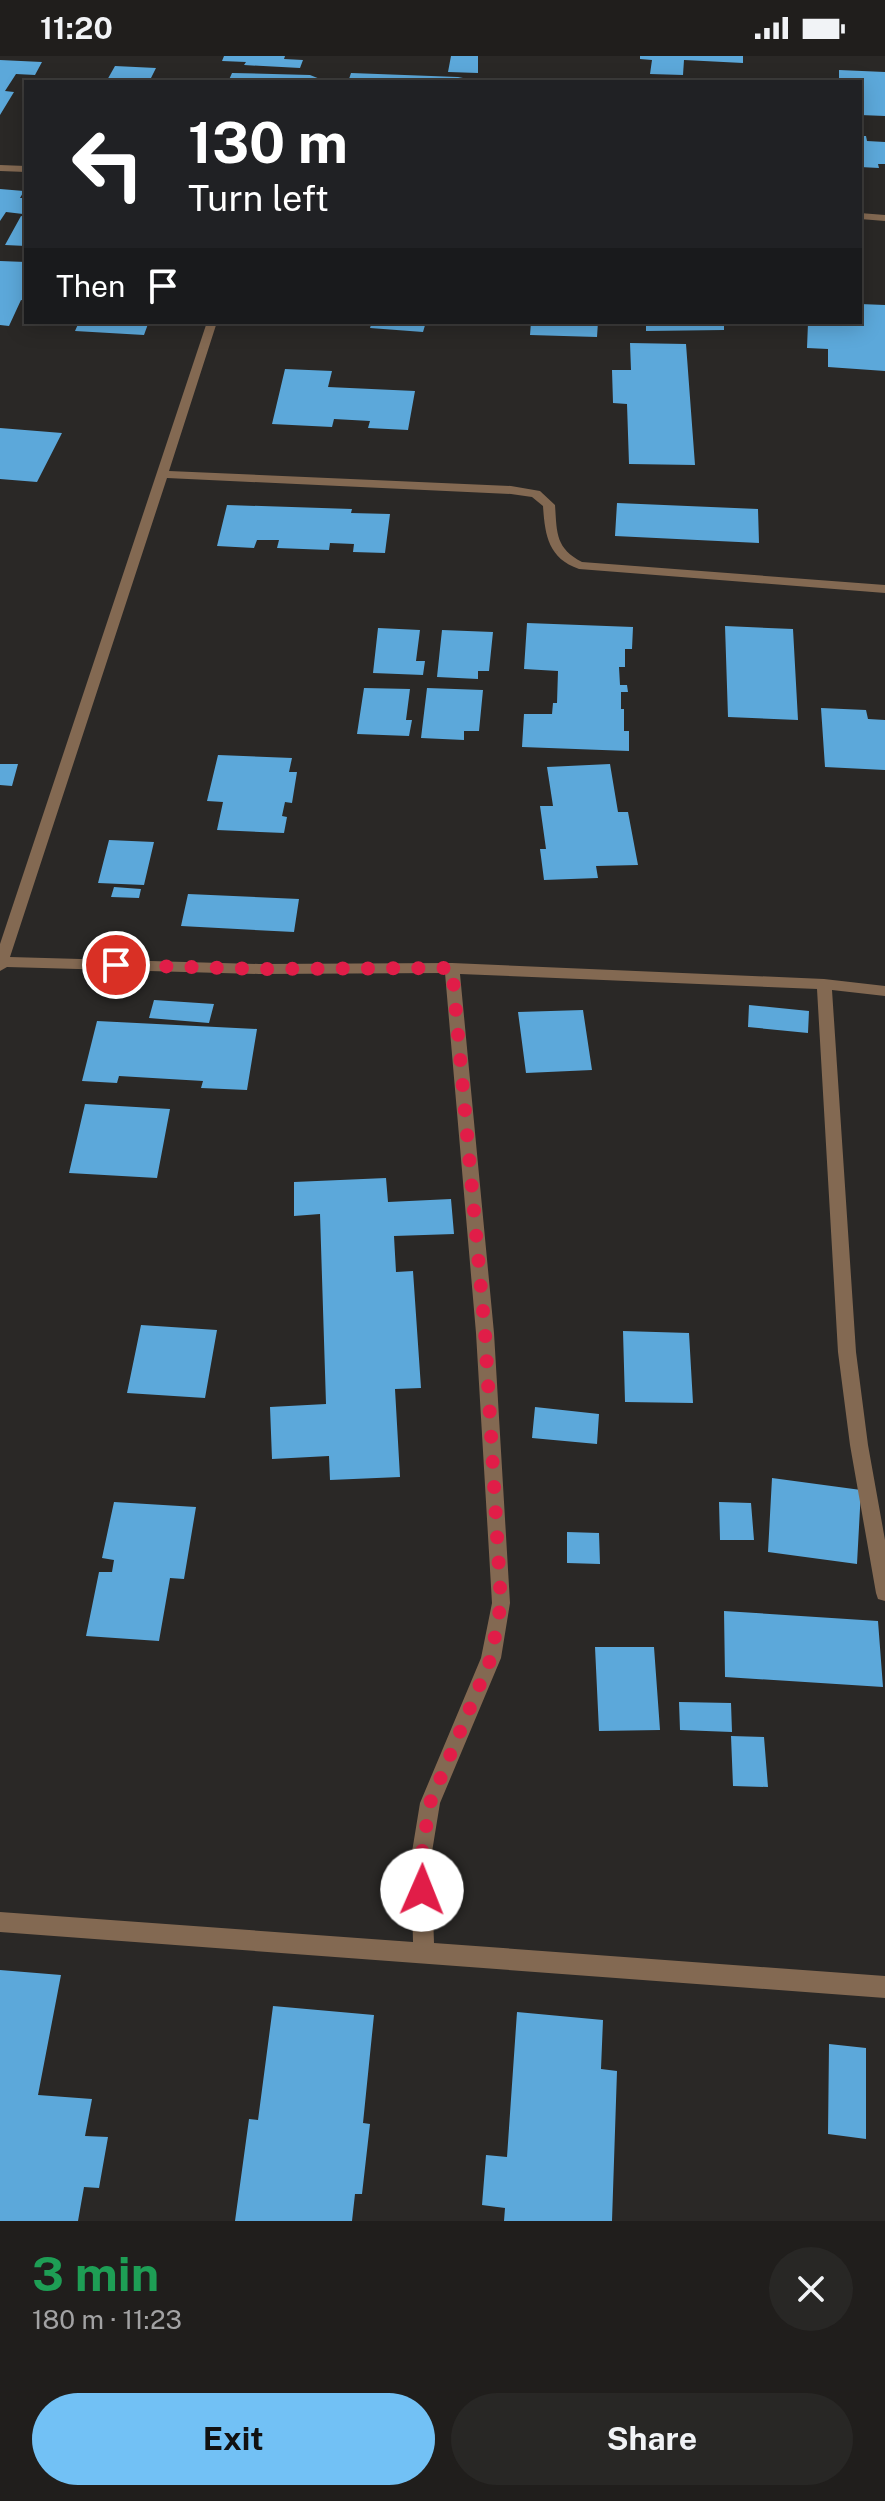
<!DOCTYPE html>
<meta charset="utf-8">
<style>
body{margin:0;font-family:"Public Sans",sans-serif;background:#282725;color:#f1f3f6;height:100vh;display:flex;flex-direction:column;font-size:30px;white-space:nowrap}
*{box-sizing:border-box;margin:0}
p{font-size:26px;color:#a2a2a3}
.icon{flex:none;width:44px;height:44px;fill:none;stroke:currentColor;stroke-width:2;stroke-linecap:round;stroke-linejoin:round}
.map{position:relative;height:2165px;overflow:hidden}
.panel{display:flex;flex-direction:column;background:#201e1c;flex:1}
.panel>*{flex:none}
.banner{position:absolute;left:24px;top:24px;width:838px;height:244px;border-radius:0px;box-shadow:0 4px 20px #0003,0 0 0 2px #3d3c3b;background:#202124;color:#fff;overflow:hidden}
.pin{position:absolute;display:grid;place-items:center;width:68px;height:68px;color:#fff;margin:-34px;border:4px solid #fff;border-radius:50%;box-shadow:0 2px 8px #0007}
.me{position:absolute;width:88px;margin:-44px;rotate:1deg;stroke-linejoin:round;filter:drop-shadow(0 0 6px #0008)}
.turn{display:flex;align-items:center;gap:28px;height:168px;padding:0 32px;font-size:36px}
.turn .icon{width:104px;height:104px;stroke-width:2.5}
.turn b{display:block;font-size:56px;line-height:68px}
.then{display:flex;align-items:center;height:76px;padding:0 32px;background:#0003;gap:16px;font-size:30px}
.round{display:grid;place-items:center;flex:none;width:84px;height:84px;border-radius:42px;background:#282725}
.headline{display:flex;align-items:center;justify-content:space-between;height:136px;padding:0 32px}
h1{font-size:48px;font-weight:700;line-height:60px;color:#1e9e55}
.action{display:flex;gap:16px;margin-top:auto;padding:16px 32px}
.action a{flex:1;height:92px;border-radius:48px;background:#72c1f5;color:#111;font-size:32px;font-weight:700;line-height:92px;text-align:center}
.action a+a{background:#282725;color:#f1f3f6}
.status{display:flex;justify-content:space-between;align-items:center;height:56px;padding:0 40px;background:#201e1c;direction:ltr}
.status svg{height:22px;fill:currentColor}
.map>svg:first-child{display:block}
</style>
<div class="status"><b>11:20</b><svg viewBox="0 0 49 12"><path d="M0 12V9h3v3zM5 12V6h3v6zM10 12V3h3v9zM15 12V0h3v12zM26 1h20v11H26zM47 4h2v5h-2z"/></svg></div>
<div class="map">
<svg width="885" height="2165" viewBox="0 0 885 2165">
<rect width="100%" height="100%" fill="#2a2826"/>
<path fill="#5ca8da" d="M 224,0 L 285,0 L 284,3 L 303,4 L 300,12 L 244,9 L 246,6 L 222,5 Z
M 451,0 L 478,0 L 478,17 L 448,16 Z
M 640,0 L 743,0 L 743,7 L 684,4 L 683,19 L 650,18 L 652,4 L 640,3 Z
M 0,4 L 42,6 L 35,19 L 16,18 L 5,35 L 14,36 L 0,59 Z
M 115,10 L 156,12 L 149,26 L 106,26 Z
M 839,14 L 885,16 L 885,60 L 860,59 L 860,26 L 839,26 Z
M 232,17 L 310,19 L 320,23 L 319,26 L 228,26 Z
M 351,17 L 458,21 L 468,23 L 467,26 L 348,26 Z
M 860,80 L 866,80 L 867,85 L 885,86 L 885,108 L 878,108 L 879,112 L 860,111 Z
M 0,133 L 24,135 L 20,142 L 26,142 L 23,158 L 6,156 L 0,165 Z
M 21,160 L 26,161 L 26,190 L 5,189 Z
M 0,205 L 26,206 L 26,245 L 21,244 L 9,270 L 0,269 Z
M 860,248 L 885,249 L 885,315 L 828,311 L 828,293 L 807,292 L 808,267 L 860,266 Z
M 79,266 L 142,266 L 148,268 L 144,279 L 75,275 Z
M 372,266 L 426,266 L 423,276 L 370,272 Z
M 531,266 L 598,266 L 597,281 L 530,279 Z
M 646,266 L 724,266 L 724,274 L 646,275 Z
M 630,287 L 686,288 L 695,409 L 629,408 L 627,348 L 613,347 L 612,314 L 631,314 Z
M 285,313 L 332,315 L 328,331 L 415,335 L 408,374 L 368,372 L 370,365 L 334,363 L 332,371 L 272,368 Z
M 0,372 L 62,377 L 37,426 L 0,423 Z
M 617,447 L 758,453 L 759,487 L 615,480 Z
M 227,449 L 352,453 L 351,457 L 390,458 L 385,497 L 353,496 L 354,488 L 330,487 L 329,494 L 277,492 L 279,484 L 257,484 L 254,492 L 217,490 Z
M 527,567 L 633,571 L 632,593 L 625,593 L 625,611 L 619,611 L 620,629 L 627,629 L 628,636 L 621,636 L 621,653 L 624,653 L 624,675 L 629,675 L 629,695 L 522,691 L 524,658 L 552,658 L 553,647 L 557,647 L 558,615 L 524,613 Z
M 725,570 L 793,573 L 798,664 L 728,661 Z
M 378,572 L 420,574 L 416,605 L 425,605 L 423,619 L 373,617 Z
M 442,574 L 493,576 L 489,615 L 478,615 L 478,623 L 437,621 Z
M 364,632 L 410,633 L 406,664 L 412,664 L 409,680 L 357,678 Z
M 427,632 L 483,634 L 479,675 L 464,675 L 464,684 L 421,682 Z
M 821,652 L 866,654 L 868,663 L 885,664 L 885,714 L 825,711 Z
M 218,699 L 292,702 L 289,716 L 297,716 L 292,747 L 285,746 L 282,760 L 287,761 L 284,777 L 217,774 L 223,746 L 207,745 Z
M 0,708 L 18,708 L 12,730 L 0,729 Z
M 610,708 L 618,756 L 628,756 L 638,809 L 596,810 L 598,822 L 544,824 L 540,793 L 546,793 L 540,750 L 553,750 L 547,711 Z
M 109,784 L 154,786 L 144,829 L 98,827 Z
M 114,831 L 141,833 L 139,842 L 111,841 Z
M 188,838 L 299,843 L 294,876 L 181,870 Z
M 154,944 L 214,948 L 209,967 L 149,962 Z
M 749,949 L 809,955 L 808,977 L 748,971 Z
M 583,954 L 592,1014 L 526,1017 L 518,956 Z
M 97,965 L 257,973 L 247,1034 L 201,1032 L 203,1025 L 119,1020 L 117,1027 L 82,1025 Z
M 85,1048 L 170,1053 L 157,1122 L 69,1117 Z
M 386,1122 L 388,1146 L 451,1143 L 454,1178 L 394,1180 L 396,1216 L 413,1215 L 421,1332 L 395,1333 L 400,1421 L 330,1424 L 329,1400 L 272,1403 L 270,1351 L 326,1348 L 320,1158 L 294,1160 L 294,1126 Z
M 141,1269 L 217,1274 L 205,1342 L 127,1337 Z
M 623,1275 L 689,1277 L 693,1347 L 625,1346 Z
M 535,1351 L 599,1358 L 597,1388 L 532,1382 Z
M 772,1422 L 861,1434 L 857,1508 L 768,1496 Z
M 114,1446 L 196,1451 L 184,1523 L 170,1522 L 159,1585 L 86,1580 L 99,1516 L 112,1516 L 114,1504 L 102,1502 Z
M 719,1446 L 751,1447 L 754,1484 L 720,1484 Z
M 567,1476 L 599,1477 L 600,1508 L 567,1507 Z
M 724,1555 L 878,1565 L 883,1631 L 725,1621 Z
M 595,1591 L 654,1591 L 660,1674 L 599,1675 Z
M 679,1646 L 731,1647 L 732,1676 L 680,1674 Z
M 731,1680 L 764,1681 L 768,1731 L 733,1730 Z
M 0,1914 L 61,1919 L 38,2039 L 92,2043 L 85,2080 L 108,2081 L 99,2132 L 84,2131 L 78,2165 L 0,2165 Z
M 273,1950 L 374,1959 L 363,2067 L 370,2068 L 362,2138 L 355,2138 L 352,2165 L 235,2165 L 249,2063 L 258,2064 Z
M 517,1956 L 603,1964 L 601,2013 L 617,2015 L 612,2165 L 504,2165 L 505,2152 L 482,2149 L 486,2099 L 507,2101 Z
M 829,1988 L 866,1992 L 866,2083 L 828,2078 Z"/>
<g fill="none" stroke-linecap="round" stroke-linejoin="round">
<path fill="#836952" fill-rule="evenodd" d="M 0,109 L 26,110 L 26,116 L 0,115 Z
M 860,157 L 885,159 L 885,165 L 860,163 Z
M 207,266 L 217,266 L 169,415 L 511,430 L 540,435 L 555,449 C 557,476 555,492 582,506 L 885,529 L 885,537 L 579,513 C 548,502 545,479 543,450 L 532,441 L 511,438 L 167,422 L 10,901 L 259,908 L 452,907 L 824,923 L 885,930 L 885,940 L 832,934 L 856,1296 L 868,1389 L 885,1484 L 885,1545 L 878,1543 L 876,1537 L 850,1389 L 838,1296 L 817,933 L 460,918 L 494,1277 L 510,1547 L 501,1602 L 440,1747 L 431,1802 L 434,1887 L 885,1920 L 885,1942 L 0,1876 L 0,1856 L 413,1886 L 411,1802 L 420,1747 L 481,1602 L 492,1547 L 476,1277 L 445,917 L 259,918 L 7,911 L 0,915 L 0,888 Z"/>
</g>
<g fill="none" stroke-linecap="round" stroke-linejoin="round">
<path stroke="#e11d48" stroke-width="14" stroke-dasharray="0 25.2" d="M 116,909 L 259,913 L 452,912 L 485,1277 L 501,1547 L 491,1602 L 430,1747 L 421,1802 L 422,1834"/>
</g>
</svg>
<div class="pin" style="left:116px;top:909px;background:#d93025"><svg class="icon" aria-label="arrive" viewBox="0 0 24 24"><path d="M6 21V4h12l-3 4 3 4H6"/></svg></div>
<svg class="me" style="left:422px;top:1834px" viewBox="-20 -20 40 40"><circle r="19" fill="#fff"/><path d="M0-13L10 11 0 6-10 11z" fill="#e11d48"/></svg>
<div class="banner">
<div class="turn"><svg class="icon" aria-label="left" viewBox="0 0 24 24"><path d="M17 20v-9H6M10 6l-5 5 5 5"/></svg><div><b>130 m</b>Turn left</div></div>
<div class="then">Then<svg class="icon" aria-label="arrive" viewBox="0 0 24 24"><path d="M6 21V4h12l-3 4 3 4H6"/></svg></div>
</div>
</div>
<section class="panel">
<div class="headline"><div><h1>3 min</h1><p>180 m · 11:23</p></div><a class="round"><svg class="icon" aria-label="close" viewBox="0 0 24 24"><path d="M6 6l12 12M18 6L6 18"/></svg></a></div>
<div class="action"><a>Exit</a><a>Share</a></div>
</section>
